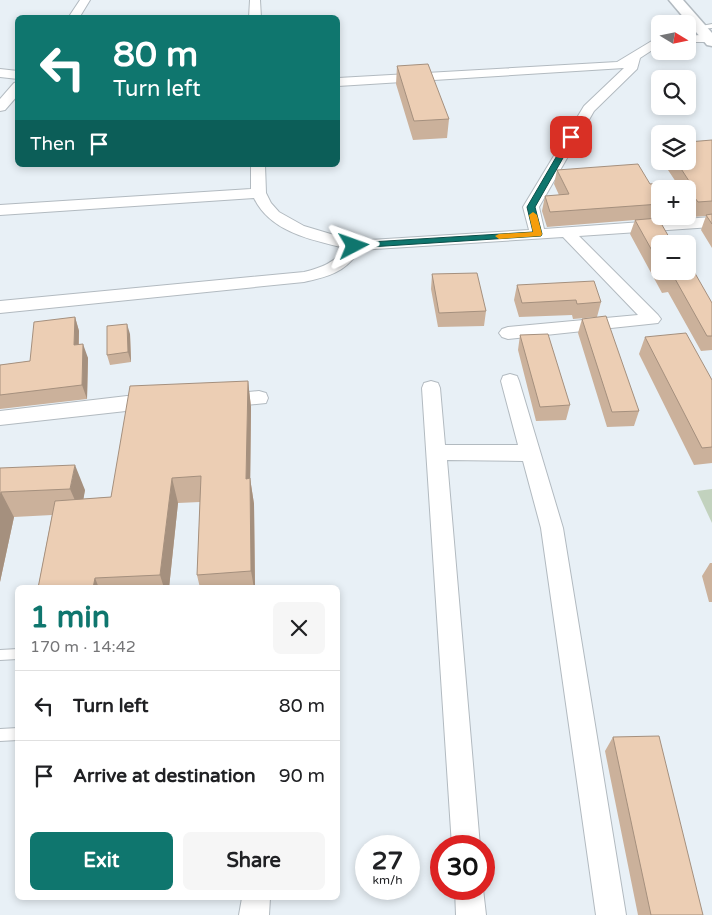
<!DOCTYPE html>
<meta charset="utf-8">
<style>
body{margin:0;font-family:"Varela Round",sans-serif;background:#f6f6f6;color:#202124;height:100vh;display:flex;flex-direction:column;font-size:19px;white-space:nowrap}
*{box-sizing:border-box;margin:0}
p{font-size:16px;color:#757577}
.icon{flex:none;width:28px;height:28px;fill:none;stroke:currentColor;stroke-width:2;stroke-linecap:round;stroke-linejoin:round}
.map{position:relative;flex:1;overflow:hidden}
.details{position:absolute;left:15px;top:585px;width:325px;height:315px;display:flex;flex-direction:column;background:#fff;border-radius:8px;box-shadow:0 2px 8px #0003}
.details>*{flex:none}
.top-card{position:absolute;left:15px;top:15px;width:325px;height:152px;border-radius:8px;box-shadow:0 2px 8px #0003;background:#0f766e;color:#fff;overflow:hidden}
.needle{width:32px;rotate:100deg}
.buttons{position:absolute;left:651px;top:15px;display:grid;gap:10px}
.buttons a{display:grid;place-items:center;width:45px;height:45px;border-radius:8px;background:#fff;box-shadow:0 2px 8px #0003;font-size:25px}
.speed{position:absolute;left:355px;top:835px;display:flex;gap:10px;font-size:25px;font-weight:700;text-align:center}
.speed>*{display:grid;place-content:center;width:65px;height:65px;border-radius:50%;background:#fff;box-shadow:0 2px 8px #0003;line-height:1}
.speed small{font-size:12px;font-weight:400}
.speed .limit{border:8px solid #d22;background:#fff;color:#111}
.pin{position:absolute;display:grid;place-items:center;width:42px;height:42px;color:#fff;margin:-21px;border-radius:10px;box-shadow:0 2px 8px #0006}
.me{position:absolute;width:55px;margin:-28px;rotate:86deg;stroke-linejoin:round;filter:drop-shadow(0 0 4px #0008)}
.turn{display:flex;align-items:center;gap:18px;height:105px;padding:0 15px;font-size:22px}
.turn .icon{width:65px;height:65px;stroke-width:2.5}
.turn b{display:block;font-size:35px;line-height:42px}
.then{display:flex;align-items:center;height:48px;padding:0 15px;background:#0003;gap:10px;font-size:19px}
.round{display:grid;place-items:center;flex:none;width:52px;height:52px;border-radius:8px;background:#f6f6f6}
.overview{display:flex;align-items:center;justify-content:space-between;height:85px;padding:0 15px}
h1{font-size:30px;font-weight:700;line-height:38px;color:#0f766e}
.button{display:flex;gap:10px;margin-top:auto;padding:10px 15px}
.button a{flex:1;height:58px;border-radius:8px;background:#0f766e;color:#fff;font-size:20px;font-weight:700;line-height:58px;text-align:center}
.button a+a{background:#f6f6f6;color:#202124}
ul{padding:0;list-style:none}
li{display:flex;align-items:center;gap:15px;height:70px;padding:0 15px;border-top:1px solid #e0e0e0}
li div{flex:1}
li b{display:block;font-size:19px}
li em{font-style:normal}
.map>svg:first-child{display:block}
</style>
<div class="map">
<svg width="712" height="915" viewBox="0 0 712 915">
<rect width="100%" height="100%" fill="#e8f0f6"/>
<path fill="#c2d2be" d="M 712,489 L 712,523 L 697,491 Z"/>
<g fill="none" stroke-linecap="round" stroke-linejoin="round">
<g stroke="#b2bac0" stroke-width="2">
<path id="service" d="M 712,24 L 712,28 L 699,29 L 696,27 Z
M 18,649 L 18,659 L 0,660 L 0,650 Z
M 18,728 L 18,740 L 0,741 L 0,729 Z"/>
</g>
<g stroke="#b2bac0" stroke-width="2">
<path id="minor" d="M 80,0 L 90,0 L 79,18 L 68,18 Z
M 250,0 L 260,0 L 261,18 L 249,18 Z
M 712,34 L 712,42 L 688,42 L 688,36 Z
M 660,36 L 660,45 L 640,58 L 637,69 L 594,111 L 539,207 L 544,229 L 712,217 L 712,227 L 579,236 L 658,315 L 661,319 L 658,323 L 508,339 L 502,337 L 499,333 L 502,329 L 508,327 L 638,315 L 563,237 L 359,250 C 347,272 327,277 304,282 L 0,313 L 0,301 L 304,272 C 320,268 335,263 345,248 C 312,240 270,232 254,198 L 0,215 L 0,205 L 251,189 L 251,165 L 265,165 L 266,193 L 271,203 L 279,212 L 304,226 L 354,241 L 529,230 L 523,207 L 584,106 L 624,68 L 338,86 L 338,78 L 617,62 Z
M 0,69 L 18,71 L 18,79 L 0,77 Z
M 18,82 L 18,95 L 5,110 L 0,111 L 0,99 L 14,83 Z
M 510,374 L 517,376 L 519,381 L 563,528 L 626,915 L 596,915 L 541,528 L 523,461 L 447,460 L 480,846 L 452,846 L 422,388 L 424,383 L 431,381 L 438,383 L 440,388 L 445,445 L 518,445 L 501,381 L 503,376 Z
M 259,391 L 266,393 L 268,398 L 266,403 L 224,407 L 217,405 L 215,400 L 217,395 Z
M 155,395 L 162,397 L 164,402 L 162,407 L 0,425 L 0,411 L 127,396 Z
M 455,889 L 483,889 L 486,915 L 456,915 Z
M 242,898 L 270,898 L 269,915 L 239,915 Z"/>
</g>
<g stroke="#b2bac0" stroke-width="3">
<path id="tertiary" d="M 669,0 L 683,0 L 712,33 L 712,46 L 707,45 Z"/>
</g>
<use href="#service" fill="#fff" fill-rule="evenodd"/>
<use href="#minor" fill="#fff" fill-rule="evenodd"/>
<use href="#tertiary" fill="#fff" fill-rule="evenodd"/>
</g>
<path fill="#cbb19b" d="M 397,66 L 449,119 L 447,138 L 413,140 L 396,84 Z
M 712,140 L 712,248 L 701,230 L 706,216 L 692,217 L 690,213 L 688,213 L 688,189 L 660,189 L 660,216 L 661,216 L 660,218 L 658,218 L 660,244 L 660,271 L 688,271 L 712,303 L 712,350 L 701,351 L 668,292 L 662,293 L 630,234 L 635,220 L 547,227 L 542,211 L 545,196 L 559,195 L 554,184 L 557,170 L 650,184 L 676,182 L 662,161 L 688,161 Z
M 432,274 L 486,311 L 484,326 L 438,327 L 431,289 Z
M 517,285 L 601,302 L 597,317 L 573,319 L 572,315 L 519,317 L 514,300 Z
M 75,317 L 79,331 L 79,344 L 88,358 L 87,399 L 0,409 L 0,365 L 30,361 Z
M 582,319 L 639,411 L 634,426 L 607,427 L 578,333 Z
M 130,334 L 131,362 L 110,365 L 107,355 Z
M 520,335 L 570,405 L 566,420 L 536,421 L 518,350 Z
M 645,337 L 712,380 L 712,463 L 694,465 L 639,354 Z
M 248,381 L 251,407 L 250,478 L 254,504 L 255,588 L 200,588 L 197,575 L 200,502 L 178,503 L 169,588 L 38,588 L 52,515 L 14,517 L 0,582 L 0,468 L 85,490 L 83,499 L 111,497 Z
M 710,563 L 712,563 L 712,602 L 709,602 L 702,576 Z
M 613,737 L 703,915 L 638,915 L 605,751 Z"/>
<path fill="#a5907e" d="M 75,317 L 79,331 L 78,359 L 74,345 Z
M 127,324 L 130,334 L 131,362 L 128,352 Z
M 83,344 L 88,358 L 87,399 L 82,385 Z
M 248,381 L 251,407 L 250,504 L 246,479 Z
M 75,465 L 85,490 L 81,514 L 70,489 Z
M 172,478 L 178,503 L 169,588 L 164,588 L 160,575 Z
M 250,478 L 254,504 L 255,588 L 254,588 L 251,571 Z
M 1,492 L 14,517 L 0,582 L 0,497 Z
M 95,578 L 99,588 L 93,588 Z"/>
<path fill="#ecceb4" stroke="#a5907e" d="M 428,64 L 449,119 L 414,121 L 397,66 Z
M 712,140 L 712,201 L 698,202 L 695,198 L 688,199 L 688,189 L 660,189 L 660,204 L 550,212 L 545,196 L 569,194 L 557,170 L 638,164 L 650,184 L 689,181 L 676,161 L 688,161 L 688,142 Z
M 712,214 L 712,224 L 706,215 Z
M 658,218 L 673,244 L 660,244 L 660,265 L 635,220 Z
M 688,261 L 712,303 L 712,336 L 707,336 L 674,277 L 667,278 L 663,271 L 688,271 Z
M 477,273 L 486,311 L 439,313 L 432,274 Z
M 594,281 L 601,302 L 577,304 L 576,300 L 522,303 L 517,285 Z
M 606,316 L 639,411 L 612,412 L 582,319 Z
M 75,317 L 74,345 L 83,344 L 82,385 L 0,395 L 0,365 L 30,361 L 34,322 Z
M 127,324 L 128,352 L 107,355 L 107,326 Z
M 686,333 L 712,380 L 712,447 L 702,448 L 645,337 Z
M 548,334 L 570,405 L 540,407 L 520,335 Z
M 248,381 L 246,479 L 250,478 L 251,571 L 197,575 L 201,476 L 172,478 L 160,575 L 95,578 L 93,588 L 38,588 L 55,501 L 111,497 L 130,386 Z
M 75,465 L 70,489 L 1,492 L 0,497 L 0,468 Z
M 659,736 L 703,915 L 651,915 L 613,737 Z"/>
<path fill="#0f766e" stroke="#0a4d48" d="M 569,135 L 575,137 L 535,207 L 542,234 L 541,236 L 354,248 L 350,246 L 354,243 L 533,232 L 527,207 Z"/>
<path fill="#f59e0b" d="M 533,212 L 537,215 L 542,234 L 541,236 L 499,239 L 495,236 L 499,234 L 533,232 L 529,215 Z"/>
</svg>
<div class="buttons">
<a><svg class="needle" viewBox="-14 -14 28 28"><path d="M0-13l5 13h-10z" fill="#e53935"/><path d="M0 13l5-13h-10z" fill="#757577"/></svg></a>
<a><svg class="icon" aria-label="search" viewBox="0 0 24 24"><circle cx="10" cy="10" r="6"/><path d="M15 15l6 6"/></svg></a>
<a><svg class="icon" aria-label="layers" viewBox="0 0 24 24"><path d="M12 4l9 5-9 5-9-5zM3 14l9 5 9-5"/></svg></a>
<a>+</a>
<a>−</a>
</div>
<div class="speed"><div>27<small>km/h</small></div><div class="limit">30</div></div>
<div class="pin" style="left:571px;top:137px;background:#d93025"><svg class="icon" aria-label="arrive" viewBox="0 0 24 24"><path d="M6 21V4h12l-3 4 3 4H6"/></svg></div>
<svg class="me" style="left:354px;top:246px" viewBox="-20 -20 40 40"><path d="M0-17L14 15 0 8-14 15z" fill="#0f766e" stroke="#fff" stroke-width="4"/></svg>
<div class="top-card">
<div class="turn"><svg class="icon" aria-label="left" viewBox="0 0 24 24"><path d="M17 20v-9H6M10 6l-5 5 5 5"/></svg><div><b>80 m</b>Turn left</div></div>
<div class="then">Then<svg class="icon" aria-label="arrive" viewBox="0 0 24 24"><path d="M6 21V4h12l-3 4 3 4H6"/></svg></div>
</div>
<section class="details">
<div class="overview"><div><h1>1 min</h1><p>170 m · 14:42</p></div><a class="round"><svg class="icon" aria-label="close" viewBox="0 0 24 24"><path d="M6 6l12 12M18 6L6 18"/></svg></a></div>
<ul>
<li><svg class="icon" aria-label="left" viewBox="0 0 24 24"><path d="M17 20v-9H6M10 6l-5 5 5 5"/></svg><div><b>Turn left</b></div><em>80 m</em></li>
<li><svg class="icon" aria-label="arrive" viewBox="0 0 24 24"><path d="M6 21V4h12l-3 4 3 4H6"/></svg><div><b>Arrive at destination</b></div><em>90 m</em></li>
</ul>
<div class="button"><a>Exit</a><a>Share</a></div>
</section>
</div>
